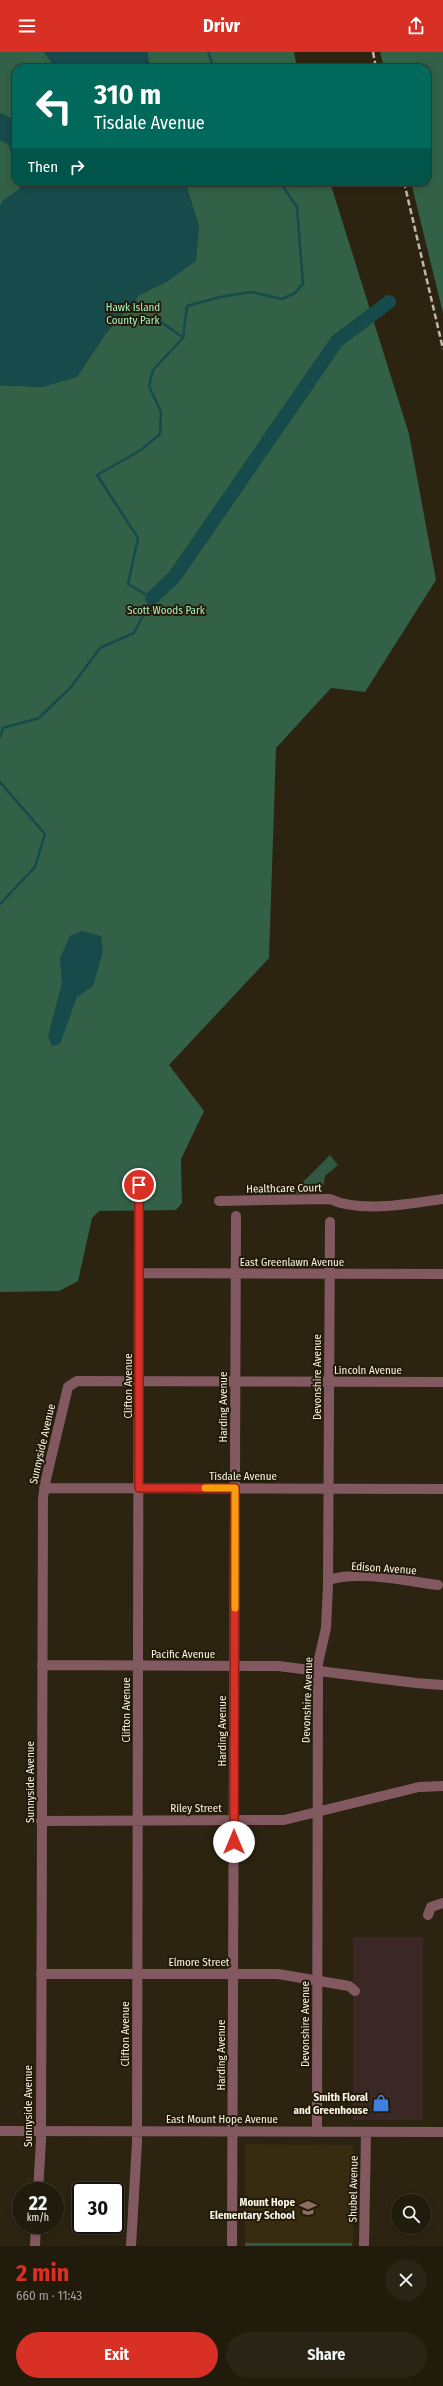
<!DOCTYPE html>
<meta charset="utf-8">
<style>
body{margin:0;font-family:"Fira Sans Condensed",sans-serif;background:#292415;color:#f1f3f6;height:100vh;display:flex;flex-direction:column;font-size:15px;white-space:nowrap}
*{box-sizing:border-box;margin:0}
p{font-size:13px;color:#a2a19d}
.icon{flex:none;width:22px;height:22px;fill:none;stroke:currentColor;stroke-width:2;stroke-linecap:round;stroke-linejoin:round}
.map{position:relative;height:2194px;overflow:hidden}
.sheet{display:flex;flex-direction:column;background:#211b0c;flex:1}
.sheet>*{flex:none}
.top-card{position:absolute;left:12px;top:12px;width:419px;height:122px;border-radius:12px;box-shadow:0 2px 6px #0003,0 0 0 1px #3e392d;background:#00695c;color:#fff;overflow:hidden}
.tools{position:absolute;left:391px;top:2142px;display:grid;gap:8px}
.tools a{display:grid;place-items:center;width:40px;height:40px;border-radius:50%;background:#211b0c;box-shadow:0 2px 6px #0003,0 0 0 1px #3e392d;font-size:20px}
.speed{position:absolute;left:12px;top:2130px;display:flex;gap:8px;font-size:20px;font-weight:700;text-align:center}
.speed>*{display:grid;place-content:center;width:52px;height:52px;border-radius:50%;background:#211b0c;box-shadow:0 2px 6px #0003,0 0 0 1px #3e392d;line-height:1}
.speed small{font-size:10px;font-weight:400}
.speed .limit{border:2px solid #111;border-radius:6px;background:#fff;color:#111}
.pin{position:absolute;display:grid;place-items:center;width:34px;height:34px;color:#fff;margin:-17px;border:2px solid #fff;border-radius:50%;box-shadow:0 1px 4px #0007}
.me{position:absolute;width:44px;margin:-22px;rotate:0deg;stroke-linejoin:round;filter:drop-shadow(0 0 3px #0008)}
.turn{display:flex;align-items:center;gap:14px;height:84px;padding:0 16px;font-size:18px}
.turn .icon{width:52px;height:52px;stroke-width:2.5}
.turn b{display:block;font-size:28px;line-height:34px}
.then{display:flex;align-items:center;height:38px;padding:0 16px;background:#0003;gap:8px;font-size:15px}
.round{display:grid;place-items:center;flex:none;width:42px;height:42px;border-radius:21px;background:#292415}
.overview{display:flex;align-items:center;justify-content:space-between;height:68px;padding:0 16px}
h1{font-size:24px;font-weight:700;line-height:30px;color:#d93025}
.button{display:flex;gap:8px;margin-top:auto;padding:8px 16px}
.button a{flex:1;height:46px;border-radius:24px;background:#d93025;color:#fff;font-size:16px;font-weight:700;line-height:46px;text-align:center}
.button a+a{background:#292415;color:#f1f3f6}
header{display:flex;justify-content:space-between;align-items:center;height:52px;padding:0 16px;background:#d93025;color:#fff;font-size:18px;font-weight:700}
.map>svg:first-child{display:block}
</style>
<header><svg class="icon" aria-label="menu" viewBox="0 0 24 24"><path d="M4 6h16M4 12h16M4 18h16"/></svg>Drivr<svg class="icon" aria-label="share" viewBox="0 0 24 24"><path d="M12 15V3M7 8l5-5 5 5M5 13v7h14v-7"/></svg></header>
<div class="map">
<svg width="443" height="2194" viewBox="0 0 443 2194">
<rect width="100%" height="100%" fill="#2c2410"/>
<path fill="#3a2726" d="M 353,1885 L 423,1885 L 423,2068 L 353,2068 Z"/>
<path fill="#372c10" d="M 245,2092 L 353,2093 L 353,2194 L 245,2194 Z"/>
<path fill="#315842" d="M 330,1103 L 338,1113 L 325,1124 L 323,1136 L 318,1141 L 297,1142 L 294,1139 Z
M 245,2191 L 352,2191 L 352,2194 L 245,2194 Z"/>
<path fill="#326147" d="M 0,0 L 44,0 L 54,13 L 53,16 L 16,16 L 16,69 L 0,61 Z
M 147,0 L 294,0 L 297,16 L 150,16 Z
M 380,0 L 443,0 L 443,261 L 411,130 L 427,130 L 427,16 L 384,16 Z
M 0,88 L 8,91 L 15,106 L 16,130 L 19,130 L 20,137 L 4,148 L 0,154 Z
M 185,130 L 330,130 L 409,382 L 436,528 L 365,640 L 331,636 L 276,696 L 269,906 L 169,1013 L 204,1059 L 181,1107 L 182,1151 L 176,1158 L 99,1159 L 92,1166 L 78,1229 L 59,1239 L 0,1240 L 0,333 L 43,335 L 107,280 L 139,243 L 168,229 L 199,175 Z"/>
<path fill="#164a4b" d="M 44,0 L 147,0 L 150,16 L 53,16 L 54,13 Z
M 0,61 L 16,69 L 16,114 L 8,92 L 0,88 Z
M 19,130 L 60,130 L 67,132 L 67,130 L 185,130 L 199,175 L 196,209 L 168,229 L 139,243 L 107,280 L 77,325 L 43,335 L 0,333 L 0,154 L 4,148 L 20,137 Z
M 82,879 L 101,884 L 103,899 L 93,934 L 77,945 L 60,992 L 52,994 L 48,984 L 62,931 L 60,906 L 70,884 Z"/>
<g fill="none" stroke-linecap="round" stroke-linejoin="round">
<path stroke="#164a4b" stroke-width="2.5" d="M 208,0 L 214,16
M 132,247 L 149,260
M 156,266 L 182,285
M 0,685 L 3,676 L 39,666 L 71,635 L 100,596 L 134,581 L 152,546 L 128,532 L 138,486 L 97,423 L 141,398 L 160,382 L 161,360 L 149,334 L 153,318 L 183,286 L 187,254 L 220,245 L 251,240 L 282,247 L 295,241 L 303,232 L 297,155 L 280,130
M 0,730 L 45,782 L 35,815 L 0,852"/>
<path stroke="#164a4b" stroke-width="14" d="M 152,546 L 175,524 L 337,289 L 389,250"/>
<path stroke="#835961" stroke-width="10" d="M 219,1149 L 330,1147 C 359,1161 410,1152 443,1147
M 140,1221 L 443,1222
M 44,1436 L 443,1437
M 328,1528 C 359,1518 406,1529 438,1533
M 42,1613 L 278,1614 L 416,1631 L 443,1633
M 41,1769 L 284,1768 L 419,1735 L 443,1734
M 428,1863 L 431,1855 L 443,1851
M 41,1922 L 278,1922 L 349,1934 L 355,1939
M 0,2079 L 443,2080
M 317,2080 L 318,1611 L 326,1576 L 328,1534 L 330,1170
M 38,2139 L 41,2089 L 43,1446 L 46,1427 L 68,1335 L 77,1329 L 443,1330
M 35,2194 L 36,2173
M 131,2194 L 137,2090 L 139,1121
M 232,2194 L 236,1164
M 364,2194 L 366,2080"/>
<path stroke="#beb8a9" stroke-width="2.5" stroke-dasharray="6 3" stroke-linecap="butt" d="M 373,0 L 376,16
M 404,130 L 443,297"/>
</g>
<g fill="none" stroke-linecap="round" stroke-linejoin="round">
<g stroke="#8d1f18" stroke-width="10">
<path id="route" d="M 139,1133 L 139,1436 L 235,1436 L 234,1790"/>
</g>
<use href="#route" stroke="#d93025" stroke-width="7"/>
<path stroke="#f59e0b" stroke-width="7" d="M 205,1436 L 235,1436 L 235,1556"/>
</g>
<defs>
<g id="shop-bare" transform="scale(1.38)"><path d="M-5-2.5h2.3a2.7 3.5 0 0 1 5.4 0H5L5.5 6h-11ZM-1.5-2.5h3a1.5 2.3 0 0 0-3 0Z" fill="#3f7fe0" stroke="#231b07" stroke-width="2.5" paint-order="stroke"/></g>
<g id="school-bare" transform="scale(1.38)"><path d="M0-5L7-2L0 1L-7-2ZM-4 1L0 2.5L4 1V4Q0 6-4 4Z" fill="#8d6e63" stroke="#231b07" stroke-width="2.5" paint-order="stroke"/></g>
</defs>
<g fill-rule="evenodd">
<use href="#shop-bare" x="381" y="2051"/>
<use href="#school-bare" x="308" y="2156"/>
</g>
<g text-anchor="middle" stroke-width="4" stroke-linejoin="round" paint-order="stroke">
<g font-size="11" fill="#a5f1c5" stroke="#231b07">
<text x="133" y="259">Hawk Island<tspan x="133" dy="13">County Park</tspan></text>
<text x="166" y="562">Scott Woods Park</text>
</g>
<g font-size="11" fill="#f9f4e7" stroke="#231b07">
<text transform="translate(284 1136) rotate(-1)" y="4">Healthcare Court</text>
<text x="292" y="1214">East Greenlawn Avenue</text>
<text x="368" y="1322">Lincoln Avenue</text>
<text transform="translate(317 1325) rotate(-90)" y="4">Devonshire Avenue</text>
<text transform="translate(128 1334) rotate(-90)" y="4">Clifton Avenue</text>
<text transform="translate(223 1355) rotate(-90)" y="4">Harding Avenue</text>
<text transform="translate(42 1392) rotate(-77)" y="4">Sunnyside Avenue</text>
<text x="243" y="1428">Tisdale Avenue</text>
<text transform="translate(384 1516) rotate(4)" y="4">Edison Avenue</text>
<text x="183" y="1606">Pacific Avenue</text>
<text transform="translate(307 1648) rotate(-88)" y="4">Devonshire Avenue</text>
<text transform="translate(126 1658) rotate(-90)" y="4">Clifton Avenue</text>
<text transform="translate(222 1679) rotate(-90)" y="4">Harding Avenue</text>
<text transform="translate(30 1730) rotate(-90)" y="4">Sunnyside Avenue</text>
<text x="196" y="1760">Riley Street</text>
<text x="199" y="1914">Elmore Street</text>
<text transform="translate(305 1972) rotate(-90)" y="4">Devonshire Avenue</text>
<text transform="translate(125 1982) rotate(-90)" y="4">Clifton Avenue</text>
<text transform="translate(221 2003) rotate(-90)" y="4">Harding Avenue</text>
<text transform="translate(28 2054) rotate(-90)" y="4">Sunnyside Avenue</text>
<text x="222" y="2071">East Mount Hope Avenue</text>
<text transform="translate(353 2137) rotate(-89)" y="4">Shubel Avenue</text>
</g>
<g font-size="11" font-weight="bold" fill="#f9f4e7" stroke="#231b07" text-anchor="end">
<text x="368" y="2049">Smith Floral<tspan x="368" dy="13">and Greenhouse</tspan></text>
<text x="295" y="2154">Mount Hope<tspan x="295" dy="13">Elementary School</tspan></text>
</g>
</g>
</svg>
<div class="tools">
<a><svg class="icon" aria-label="search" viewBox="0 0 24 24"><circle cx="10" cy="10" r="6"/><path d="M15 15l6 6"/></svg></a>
</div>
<div class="speed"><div>22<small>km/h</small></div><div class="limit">30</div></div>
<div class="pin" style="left:139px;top:1133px;background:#d93025"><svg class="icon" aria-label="arrive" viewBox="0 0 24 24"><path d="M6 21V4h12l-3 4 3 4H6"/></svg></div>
<svg class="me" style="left:234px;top:1790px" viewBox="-20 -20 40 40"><circle r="19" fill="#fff"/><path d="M0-13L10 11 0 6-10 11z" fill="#d93025"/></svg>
<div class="top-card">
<div class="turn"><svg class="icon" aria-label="left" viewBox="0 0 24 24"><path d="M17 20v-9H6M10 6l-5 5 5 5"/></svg><div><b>310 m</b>Tisdale Avenue</div></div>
<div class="then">Then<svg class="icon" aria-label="right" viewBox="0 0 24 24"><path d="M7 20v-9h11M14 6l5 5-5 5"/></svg></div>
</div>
</div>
<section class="sheet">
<div class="overview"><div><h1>2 min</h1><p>660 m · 11:43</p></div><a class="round"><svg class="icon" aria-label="close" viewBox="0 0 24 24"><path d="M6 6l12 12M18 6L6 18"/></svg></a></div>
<div class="button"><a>Exit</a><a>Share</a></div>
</section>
